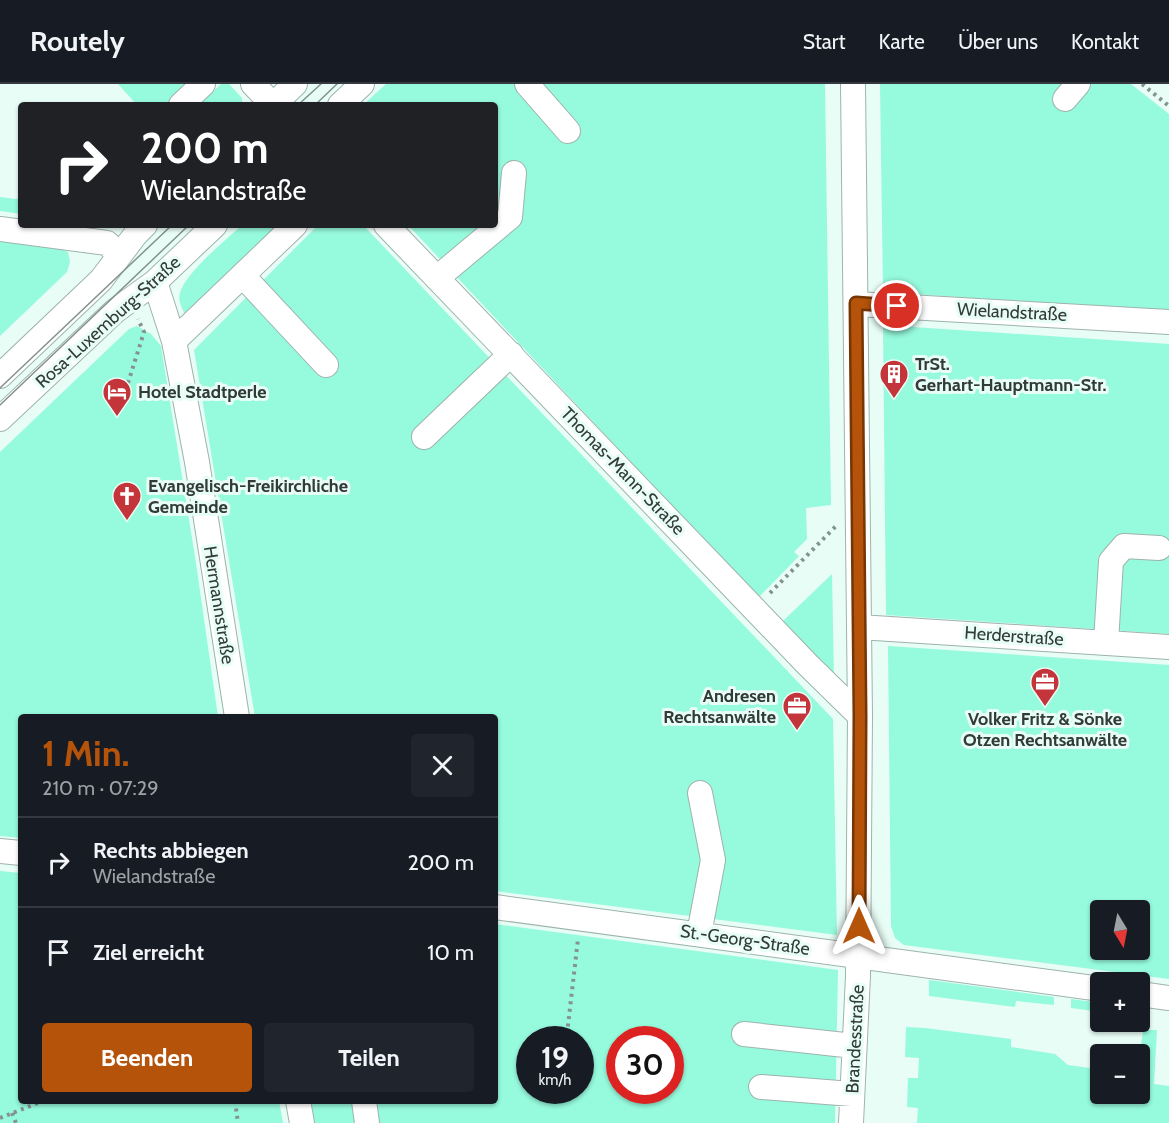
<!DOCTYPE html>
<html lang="de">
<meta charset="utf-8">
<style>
body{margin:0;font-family:Cabin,sans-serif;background:#20242c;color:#f1f3f6;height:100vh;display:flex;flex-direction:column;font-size:22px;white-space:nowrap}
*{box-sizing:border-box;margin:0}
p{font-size:20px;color:#9ea1a6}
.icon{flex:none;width:33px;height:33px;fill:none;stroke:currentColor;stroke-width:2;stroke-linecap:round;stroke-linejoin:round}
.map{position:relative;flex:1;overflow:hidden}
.sheet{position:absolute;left:18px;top:630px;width:480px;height:390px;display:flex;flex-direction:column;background:#171b24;border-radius:6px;box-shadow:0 2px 4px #0004}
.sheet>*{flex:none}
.top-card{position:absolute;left:18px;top:18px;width:480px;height:126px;border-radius:6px;box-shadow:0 2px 4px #0004;background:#202124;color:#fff;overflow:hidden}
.needle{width:39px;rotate:170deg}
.controls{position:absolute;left:1090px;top:816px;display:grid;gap:12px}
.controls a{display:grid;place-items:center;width:60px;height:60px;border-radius:6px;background:#171b24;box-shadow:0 2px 4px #0004;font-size:30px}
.speed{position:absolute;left:516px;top:942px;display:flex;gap:12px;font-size:30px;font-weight:700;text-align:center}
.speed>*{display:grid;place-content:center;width:78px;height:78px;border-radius:50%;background:#171b24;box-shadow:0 2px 4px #0004;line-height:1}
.speed small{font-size:15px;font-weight:400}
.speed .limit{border:9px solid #d22;background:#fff;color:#111}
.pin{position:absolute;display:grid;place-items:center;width:51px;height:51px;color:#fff;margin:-26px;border:3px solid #fff;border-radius:50%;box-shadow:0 2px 6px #0007}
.me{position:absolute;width:66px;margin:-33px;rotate:0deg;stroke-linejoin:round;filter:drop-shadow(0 0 4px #0008)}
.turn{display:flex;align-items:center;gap:21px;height:126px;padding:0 24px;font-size:27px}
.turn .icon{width:78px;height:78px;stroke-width:2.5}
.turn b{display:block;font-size:42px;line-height:51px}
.round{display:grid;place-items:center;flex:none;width:63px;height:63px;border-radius:6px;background:#20242c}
.head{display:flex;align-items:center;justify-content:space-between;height:102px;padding:0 24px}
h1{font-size:36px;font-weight:700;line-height:45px;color:#b45309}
.cta{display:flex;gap:12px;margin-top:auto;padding:12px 24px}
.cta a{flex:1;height:69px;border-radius:6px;background:#b45309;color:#fff;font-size:24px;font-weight:700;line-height:69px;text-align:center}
.cta a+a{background:#20242c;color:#f1f3f6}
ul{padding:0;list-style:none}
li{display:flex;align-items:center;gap:18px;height:90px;padding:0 24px;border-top:2px solid #363941}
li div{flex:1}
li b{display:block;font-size:22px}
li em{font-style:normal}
header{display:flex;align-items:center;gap:36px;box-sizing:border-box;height:84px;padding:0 30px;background:#171b24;border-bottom:2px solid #363941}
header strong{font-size:28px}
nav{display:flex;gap:33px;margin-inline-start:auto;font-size:21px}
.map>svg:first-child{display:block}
</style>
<header>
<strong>Routely</strong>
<nav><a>Start</a><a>Karte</a><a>Über uns</a><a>Kontakt</a></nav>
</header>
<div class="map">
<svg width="1169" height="1039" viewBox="0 0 1169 1039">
<rect width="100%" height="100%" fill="#e8fdf6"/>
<path fill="#96fadd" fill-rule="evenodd" d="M 118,0 L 195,0 L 172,21 L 137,21 Z
M 221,0 L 229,0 L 242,14 L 242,21 L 199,21 Z
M 386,0 L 825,0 L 831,421 L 806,424 L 807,455 L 794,468 L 799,472 L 758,514 L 408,141 L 495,141 L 495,21 L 363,21 Z
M 880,0 L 1131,0 L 1169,30 L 1169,227 L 883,208 Z
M 0,113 L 16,115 L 21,113 L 21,130 L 0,127 Z
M 242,141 L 286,141 L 188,236 C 184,228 177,218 180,209 C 185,189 226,156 242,141 Z
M 318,141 L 363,141 L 833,635 L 837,851 L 495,807 L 495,633 L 255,633 L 194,266 Z
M 0,157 L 61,165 L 68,168 L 70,178 L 67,188 L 0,252 Z
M 883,241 L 1169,260 L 1169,550 L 886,531 Z
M 137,242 L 151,250 L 161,262 L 196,479 L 218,633 L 21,633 L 21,754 L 0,752 L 0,368 L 129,245 Z
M 832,490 L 834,596 L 784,543 L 784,536 Z
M 888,562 L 1169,581 L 1169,895 L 904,861 L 895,854 L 891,842 ZM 1101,826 L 1140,826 L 1140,866 L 1101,866 Z
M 0,787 L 21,789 L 21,1017 L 279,1017 L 283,1039 L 0,1039 Z
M 495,840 L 838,886 L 835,1039 L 314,1039 L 311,1017 L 495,1017 ZM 530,956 L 580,956 L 580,1006 L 530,1006 ZM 620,956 L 670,956 L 670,1006 L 620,1006 Z
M 929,896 L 1054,913 L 1054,921 L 1016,917 L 1015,923 L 929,912 Z
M 1071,915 L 1101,919 L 1101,928 L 1071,924 Z
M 906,943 L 925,944 L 1011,955 L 1011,963 L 1055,970 L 1068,981 L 1090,984 L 1091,969 L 1101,971 L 1101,1010 L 1140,1010 L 1140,970 L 1143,946 L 1157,946 L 1154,1000 L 1169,1002 L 1169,1039 L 917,1039 L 918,1024 L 907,1023 L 908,994 L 918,994 L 919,974 L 905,973 Z"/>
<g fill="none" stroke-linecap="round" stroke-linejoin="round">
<g stroke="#9eb3ac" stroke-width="26">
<path id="minor" d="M 253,0 L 273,21
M 527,0 L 568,47
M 1065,15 L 1078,0
M 181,21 L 203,0
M 273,21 L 295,0
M 340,21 L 362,0
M 386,141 L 808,581 L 860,632
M 0,145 L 107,159 L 119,171
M 243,192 L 326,281
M 437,194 L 510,133 L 514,89
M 155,198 L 174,257 L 197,378 L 237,633
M 856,220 L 1169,238
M 174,257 L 295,141
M 0,292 L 101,196 L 136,150 L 145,141
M 0,335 L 115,227 L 155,198 L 215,141
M 424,353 L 511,270
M 859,543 L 1169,563
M 1106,558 L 1111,477 L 1124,462 L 1159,464
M 0,767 L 21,769
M 495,823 L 1101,905
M 699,850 L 713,776 L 700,709
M 1140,910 L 1169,914
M 744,950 L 854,962
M 761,1003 L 852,1010
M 298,1017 L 302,1039
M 364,1017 L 367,1039
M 851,1039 L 858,892 L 860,632 L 853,0"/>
</g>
<path stroke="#85938f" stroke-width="4" stroke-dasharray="3 4.5" stroke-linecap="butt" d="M 1142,0 L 1169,22
M 128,299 L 144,248 L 138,235
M 770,509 L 836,442
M 567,950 L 578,855
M 235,1017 L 238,1039
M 12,1029 L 16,1039
M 0,1034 L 43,1017"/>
<use href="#minor" stroke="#fff" stroke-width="24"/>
<path stroke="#84928e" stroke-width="1.5" d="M 298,21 L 321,0
M 315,21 L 337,0
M 0,304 L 172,141
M 0,321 L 189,141"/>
</g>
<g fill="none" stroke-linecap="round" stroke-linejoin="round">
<g stroke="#753606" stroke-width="15">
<path id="route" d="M 859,842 L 860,632 L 856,219 L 897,222"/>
</g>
<use href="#route" stroke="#b45309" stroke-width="10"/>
</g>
<defs>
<g id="building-pin" transform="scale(1.5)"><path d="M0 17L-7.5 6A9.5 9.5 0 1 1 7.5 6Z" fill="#c4343b" stroke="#e8fdf6"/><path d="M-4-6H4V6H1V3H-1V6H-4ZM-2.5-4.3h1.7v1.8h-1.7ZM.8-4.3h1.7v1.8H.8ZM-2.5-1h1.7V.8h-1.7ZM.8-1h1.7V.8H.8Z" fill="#fff"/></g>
<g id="hotel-pin" transform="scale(1.5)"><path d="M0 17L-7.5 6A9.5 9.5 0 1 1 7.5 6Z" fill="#c4343b" stroke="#e8fdf6"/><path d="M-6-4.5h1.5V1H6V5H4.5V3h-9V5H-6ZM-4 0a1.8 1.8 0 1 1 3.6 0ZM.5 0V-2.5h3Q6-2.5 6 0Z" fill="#fff"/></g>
<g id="church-pin" transform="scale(1.5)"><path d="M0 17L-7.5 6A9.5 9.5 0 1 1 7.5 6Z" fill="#c4343b" stroke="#e8fdf6"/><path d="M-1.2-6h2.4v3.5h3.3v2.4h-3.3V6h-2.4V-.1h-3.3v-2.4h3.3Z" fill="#fff"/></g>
<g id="office-pin" transform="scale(1.5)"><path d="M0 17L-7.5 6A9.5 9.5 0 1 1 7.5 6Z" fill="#c4343b" stroke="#e8fdf6"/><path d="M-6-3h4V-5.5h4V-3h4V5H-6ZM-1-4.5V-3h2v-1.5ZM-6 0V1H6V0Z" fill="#fff"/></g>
</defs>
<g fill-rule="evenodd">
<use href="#building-pin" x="894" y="290"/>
<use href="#hotel-pin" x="117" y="308"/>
<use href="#church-pin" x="127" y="412"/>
<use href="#office-pin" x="1045" y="598"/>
<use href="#office-pin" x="797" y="622"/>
</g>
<g text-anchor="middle" stroke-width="6" stroke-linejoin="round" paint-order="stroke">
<g font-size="18" fill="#333b39" stroke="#e8fdf6">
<text transform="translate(1012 228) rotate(3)" y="6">Wielandstraße</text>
<text transform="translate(108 238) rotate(-42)" y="6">Rosa-Luxemburg-Straße</text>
<text transform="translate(623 387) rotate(46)" y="6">Thomas-Mann-Straße</text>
<text transform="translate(219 521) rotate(81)" y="6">Hermannstraße</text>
<text transform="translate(1014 552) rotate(4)" y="6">Herderstraße</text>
<text transform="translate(745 856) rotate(8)" y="6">St.-Georg-Straße</text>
<text transform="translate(855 955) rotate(-87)" y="6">Brandesstraße</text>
</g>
<g font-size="18" font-weight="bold" fill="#333b39" stroke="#e8fdf6" text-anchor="start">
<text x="915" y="286">TrSt.<tspan x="915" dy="21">Gerhart-Hauptmann-Str.</tspan></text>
<text x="138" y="314">Hotel Stadtperle</text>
<text x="148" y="408">Evangelisch-Freikirchliche<tspan x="148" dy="21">Gemeinde</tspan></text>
<text x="776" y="618" text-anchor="end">Andresen<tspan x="776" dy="21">Rechtsanwälte</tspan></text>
<text x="1045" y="641" text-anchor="middle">Volker Fritz &amp; Sönke<tspan x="1045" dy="21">Otzen Rechtsanwälte</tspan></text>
</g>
</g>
</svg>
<div class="controls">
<a><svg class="needle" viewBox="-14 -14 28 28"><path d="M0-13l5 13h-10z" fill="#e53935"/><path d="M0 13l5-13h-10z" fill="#9ea1a6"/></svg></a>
<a>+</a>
<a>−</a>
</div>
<div class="speed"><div>19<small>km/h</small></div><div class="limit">30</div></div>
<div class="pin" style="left:897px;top:222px;background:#d93025"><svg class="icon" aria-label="arrive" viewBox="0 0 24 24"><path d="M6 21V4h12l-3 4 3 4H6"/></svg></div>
<svg class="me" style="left:859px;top:842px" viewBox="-20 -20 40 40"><path d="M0-17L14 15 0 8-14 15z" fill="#b45309" stroke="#fff" stroke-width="4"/></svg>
<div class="top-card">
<div class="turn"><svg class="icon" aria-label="right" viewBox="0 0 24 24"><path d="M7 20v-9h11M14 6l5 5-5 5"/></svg><div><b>200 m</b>Wielandstraße</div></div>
</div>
<section class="sheet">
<div class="head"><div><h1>1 Min.</h1><p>210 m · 07:29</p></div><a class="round"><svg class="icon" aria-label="close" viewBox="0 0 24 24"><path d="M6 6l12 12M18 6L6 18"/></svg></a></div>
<ul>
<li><svg class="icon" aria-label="right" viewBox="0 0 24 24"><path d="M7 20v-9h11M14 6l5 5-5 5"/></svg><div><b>Rechts abbiegen</b><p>Wielandstraße</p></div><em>200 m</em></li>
<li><svg class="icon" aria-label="arrive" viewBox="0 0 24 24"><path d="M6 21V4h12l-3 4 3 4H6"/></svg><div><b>Ziel erreicht</b></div><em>10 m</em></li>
</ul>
<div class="cta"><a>Beenden</a><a>Teilen</a></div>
</section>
</div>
